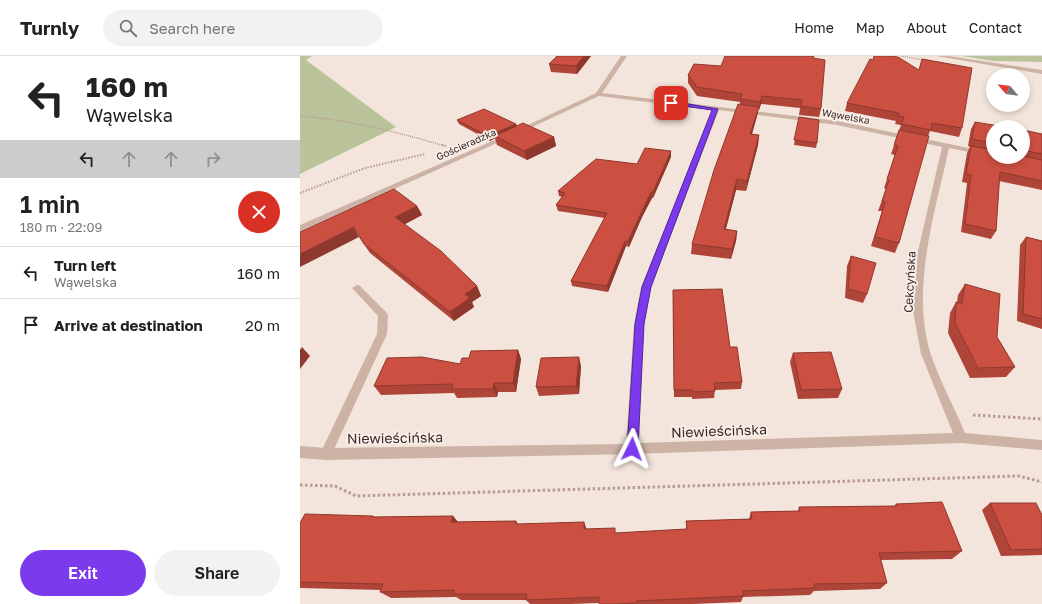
<!DOCTYPE html>
<meta charset="utf-8">
<style>
body{margin:0;font-family:"Golos Text",sans-serif;background:#f2f2f2;color:#222;height:100vh;display:flex;flex-direction:column;font-size:15px;white-space:nowrap}
*{box-sizing:border-box;margin:0}
p{font-size:13px;color:#767676}
.icon{flex:none;width:22px;height:22px;fill:none;stroke:currentColor;stroke-width:2;stroke-linecap:round;stroke-linejoin:round}
.map{position:relative;flex:1;overflow:hidden}
.sheet{display:flex;flex-direction:column;background:#fff;width:300px}
.sheet>*{flex:none}
.hud{background:#fff;color:#222;overflow:hidden}
.needle{width:26px;rotate:299deg}
.tools{position:absolute;left:686px;top:12px;display:grid;gap:8px}
.tools a{display:grid;place-items:center;width:44px;height:44px;border-radius:50%;background:#fff;box-shadow:0 2px 6px #0003;font-size:20px}
.pin{position:absolute;display:grid;place-items:center;width:34px;height:34px;color:#fff;margin:-17px;border-radius:8px;box-shadow:0 2px 6px #0006}
.me{position:absolute;width:44px;margin:-22px;rotate:3deg;stroke-linejoin:round;filter:drop-shadow(0 0 3px #0008)}
.turn{display:flex;align-items:center;gap:14px;height:84px;padding:0 20px;font-size:18px}
.turn .icon{width:52px;height:52px;stroke-width:2.5}
.turn b{display:block;font-size:28px;line-height:34px}
.lanes{display:flex;align-items:center;height:38px;padding:0 20px;background:#0003;justify-content:center;gap:20px;direction:ltr}
.lanes .off{opacity:.35}
.round{display:grid;place-items:center;flex:none;width:42px;height:42px;border-radius:21px;background:#f2f2f2}
.overview{display:flex;align-items:center;justify-content:space-between;height:68px;padding:0 20px}
h1{font-size:24px;font-weight:600;line-height:30px}
.cta{display:flex;gap:8px;margin-top:auto;padding:8px 20px}
.cta a{flex:1;height:46px;border-radius:24px;background:#7c3aed;color:#fff;font-size:16px;font-weight:600;line-height:46px;text-align:center}
.cta a+a{background:#f2f2f2;color:#222}
ul{padding:0;list-style:none}
li{display:flex;align-items:center;gap:12px;height:52px;padding:0 20px;border-top:1px solid #e0e0e0}
li div{flex:1}
li b{display:block;font-size:15px}
li em{font-style:normal}
header{display:flex;align-items:center;gap:24px;box-sizing:border-box;height:56px;padding:0 20px;background:#fff;border-bottom:1px solid #e0e0e0}
header strong{font-size:19px}
nav{display:flex;gap:22px;margin-inline-start:auto;font-size:14px}
.search{width:280px;height:36px;background:#f2f2f2;display:flex;align-items:center;gap:10px;box-sizing:border-box;padding:0 14px;border-radius:22px;color:#767676;font-size:15px}
main{display:flex;flex:1;min-height:0}
.map>svg:first-child{display:block}
</style>
<header>
<strong>Turnly</strong>
<div class="search"><svg class="icon" aria-label="search" viewBox="0 0 24 24"><circle cx="10" cy="10" r="6"/><path d="M15 15l6 6"/></svg>Search here</div>
<nav><a>Home</a><a>Map</a><a>About</a><a>Contact</a></nav>
</header>
<main>
<section class="sheet">
<div class="hud">
<div class="turn"><svg class="icon" aria-label="left" viewBox="0 0 24 24"><path d="M17 20v-9H6M10 6l-5 5 5 5"/></svg><div><b>160 m</b>Wąwelska</div></div>
<div class="lanes"><svg class="icon" aria-label="left" viewBox="0 0 24 24"><path d="M17 20v-9H6M10 6l-5 5 5 5"/></svg><svg class="icon off" aria-label="ahead" viewBox="0 0 24 24"><path d="M12 20V5M6 11l6-6 6 6"/></svg><svg class="icon off" aria-label="ahead" viewBox="0 0 24 24"><path d="M12 20V5M6 11l6-6 6 6"/></svg><svg class="icon off" aria-label="right" viewBox="0 0 24 24"><path d="M7 20v-9h11M14 6l5 5-5 5"/></svg></div>
</div>
<div class="overview"><div><h1>1 min</h1><p>180 m · 22:09</p></div><a class="round" style="background:#d93025;color:#fff"><svg class="icon" aria-label="close" viewBox="0 0 24 24"><path d="M6 6l12 12M18 6L6 18"/></svg></a></div>
<ul>
<li><svg class="icon" aria-label="left" viewBox="0 0 24 24"><path d="M17 20v-9H6M10 6l-5 5 5 5"/></svg><div><b>Turn left</b><p>Wąwelska</p></div><em>160 m</em></li>
<li><svg class="icon" aria-label="arrive" viewBox="0 0 24 24"><path d="M6 21V4h12l-3 4 3 4H6"/></svg><div><b>Arrive at destination</b></div><em>20 m</em></li>
</ul>
<div class="cta"><a>Exit</a><a>Share</a></div>
</section>
<div class="map">
<svg width="742" height="548" viewBox="0 0 742 548">
<rect width="100%" height="100%" fill="#f3e5db"/>
<path fill="#bbc39a" d="M 0,0 L 12,0 L 6,4 L 96,71 L 0,118 Z
M 662,0 L 742,0 L 742,6 L 693,5 Z"/>
<g fill="none" stroke-linecap="round" stroke-linejoin="round">
<path stroke="#b89c90" stroke-width="1.5" stroke-dasharray="1 1" stroke-linecap="butt" d="M 601,0 L 624,4
M 0,60 C 50,64 97,76 145,90"/>
<path stroke="#b89c90" stroke-width="2" stroke-dasharray="1.5 1.5" stroke-linecap="butt" d="M 142,89 L 146,90
M 0,137 L 65,112 L 125,98"/>
<path stroke="#b89c90" stroke-width="3" stroke-dasharray="2.5 2.5" stroke-linecap="butt" d="M 673,359 L 742,363
M 0,429 L 35,430 L 56,440 L 719,420 L 742,426"/>
<path fill="#ccb3a6" fill-rule="evenodd" d="M 57,229 L 60,230 L 86,256 L 88,259 L 87,278 L 30,402 L 26,404 L 22,402 L 20,398 L 77,278 L 78,260 L 54,234 L 52,232 Z"/>
<path fill="#ccb3a6" fill-rule="evenodd" d="M 321,0 L 327,0 L 302,37 L 537,65 L 693,97 L 693,101 L 649,92 C 635,157 610,233 631,299 C 640,325 654,351 665,377 L 742,384 L 742,394 L 661,387 L 332,398 L 26,404 L 0,402 L 0,390 L 26,392 L 326,388 L 334,268 L 341,231 L 413,54 L 299,40 L 217,78 L 0,175 L 0,169 L 213,76 L 296,37 ZM 419,54 L 537,69 L 642,91 L 618,195 L 613,255 L 621,298 L 653,377 L 338,387 L 344,268 L 351,231 Z"/>
<path fill="#ccb3a6" fill-rule="evenodd" d="M 636,0 L 649,0 L 742,14 L 742,18 Z"/>
</g>
<path fill="#af4538" d="M 257,0 L 291,0 L 277,18 L 251,16 L 249,8 Z
M 513,2 L 521,53 L 519,61 L 499,59 L 500,52 L 461,48 L 459,54 L 458,54 L 457,60 L 452,78 L 459,79 L 458,89 L 446,135 L 436,134 L 426,173 L 437,175 L 436,185 L 431,203 L 391,198 L 392,188 L 440,48 L 440,46 L 397,40 L 388,27 L 388,19 L 421,10 Z
M 618,14 L 662,72 L 659,81 L 630,75 L 628,80 L 599,187 L 595,197 L 571,190 L 582,155 L 578,155 L 586,133 L 584,132 L 595,99 L 591,98 L 601,69 L 595,68 L 596,65 L 545,55 L 547,47 Z
M 499,61 L 517,87 L 516,92 L 494,89 Z
M 157,64 L 216,68 L 217,70 L 254,81 L 256,90 L 227,104 L 197,89 L 195,82 L 190,85 L 159,68 Z
M 675,66 L 693,71 L 693,101 L 723,101 L 723,74 L 742,78 L 742,134 L 699,125 L 696,175 L 691,183 L 661,176 L 667,127 L 662,126 L 667,97 L 670,91 L 668,90 L 671,73 Z
M 371,101 L 353,142 L 352,142 L 342,161 L 329,191 L 326,190 L 308,236 L 272,230 L 271,225 L 305,162 L 258,155 L 256,149 L 262,141 L 259,140 L 258,135 L 337,108 Z
M 117,150 L 122,159 L 104,168 L 177,230 L 181,240 L 172,246 L 174,251 L 154,265 L 70,197 L 59,181 Z
M 726,181 L 742,185 L 742,273 L 717,265 L 720,189 Z
M 551,200 L 567,238 L 563,247 L 545,242 L 547,210 Z
M 665,228 L 697,281 L 715,311 L 706,321 L 670,322 L 648,277 L 650,257 L 656,246 L 657,246 L 658,239 Z
M 373,234 L 430,291 L 442,326 L 441,333 L 415,334 L 414,342 L 392,343 L 392,341 L 374,341 Z
M 218,294 L 221,303 L 216,336 L 198,336 L 197,341 L 157,342 L 154,337 L 81,339 L 74,330 L 160,308 L 169,302 Z
M 493,297 L 542,333 L 538,342 L 498,343 L 490,306 Z
M 281,310 L 279,338 L 239,340 L 236,331 Z
M 690,447 L 742,459 L 742,499 L 701,500 L 682,454 Z
M 596,448 L 662,495 L 652,503 L 581,504 L 587,527 L 580,533 L 514,535 L 510,539 L 443,541 L 441,546 L 393,548 L 299,548 L 299,547 L 271,548 L 230,548 L 226,544 L 161,544 L 156,541 L 91,542 L 80,536 L 81,534 L 0,532 L 0,467 L 73,460 L 75,461 L 153,460 L 158,466 L 216,465 L 218,468 L 287,473 L 316,477 L 386,473 L 386,465 L 449,463 L 451,456 L 498,455 L 499,451 L 594,450 Z"/>
<path fill="#8f382e" d="M 284,0 L 291,0 L 277,18 L 276,10 Z
M 462,40 L 461,48 L 459,54 L 460,46 Z
M 459,51 L 457,60 L 449,88 L 450,78 Z
M 216,68 L 218,72 L 195,80 L 195,82 L 190,85 L 188,80 Z
M 459,79 L 458,89 L 446,135 L 447,125 Z
M 254,81 L 256,90 L 227,104 L 224,95 Z
M 371,95 L 371,101 L 353,142 L 353,136 Z
M 437,123 L 436,134 L 423,183 L 424,173 Z
M 351,136 L 352,142 L 342,161 L 329,191 L 328,185 L 342,155 Z
M 117,150 L 122,159 L 100,171 L 95,161 Z
M 54,171 L 59,181 L 0,211 L 0,198 Z
M 437,175 L 436,185 L 431,203 L 432,193 Z
M 325,185 L 326,190 L 308,236 L 307,230 Z
M 177,230 L 181,240 L 172,246 L 174,251 L 154,265 L 150,256 L 165,238 Z
M 2,291 L 10,300 L 0,313 L 0,294 Z
M 218,294 L 221,303 L 216,336 L 213,327 Z
M 279,301 L 281,310 L 279,338 L 276,330 Z
M 194,327 L 198,336 L 197,341 L 193,333 Z
M 153,460 L 160,469 L 151,466 Z
M 284,466 L 287,474 L 284,473 Z"/>
<path fill="#cc5041" stroke="#8f382e" d="M 257,0 L 284,0 L 276,10 L 249,8 Z
M 425,0 L 514,0 L 513,2 L 525,4 L 521,53 L 501,50 L 502,44 L 462,40 L 460,46 L 440,43 L 442,38 L 397,31 L 388,19 L 394,8 L 421,10 Z
M 574,0 L 589,0 L 598,1 L 619,14 L 622,3 L 672,12 L 662,72 L 632,67 L 631,74 L 601,68 L 604,61 L 598,60 L 599,57 L 547,47 L 570,3 L 573,4 Z
M 438,48 L 459,51 L 450,78 L 459,79 L 447,125 L 437,123 L 424,173 L 437,175 L 432,193 L 392,188 L 414,114 Z
M 184,53 L 216,68 L 188,80 L 157,64 Z
M 499,61 L 519,64 L 517,87 L 494,84 Z
M 675,66 L 705,71 L 693,71 L 693,87 L 672,83 Z
M 223,67 L 254,81 L 224,95 L 195,80 Z
M 599,74 L 629,80 L 599,187 L 575,181 L 585,146 L 582,145 L 589,124 L 587,123 L 598,90 L 594,89 Z
M 723,74 L 742,78 L 742,98 L 723,94 Z
M 671,90 L 693,94 L 693,101 L 723,101 L 723,100 L 742,104 L 742,125 L 700,116 L 696,175 L 665,168 L 671,119 L 666,118 Z
M 345,92 L 371,95 L 353,136 L 351,136 L 342,155 L 328,185 L 325,185 L 307,230 L 271,225 L 307,157 L 256,149 L 265,137 L 258,135 L 296,103 L 337,108 Z
M 94,133 L 117,150 L 95,161 L 141,195 L 177,230 L 165,238 L 170,242 L 150,256 L 64,188 L 54,171 L 0,198 L 0,176 Z
M 726,181 L 742,185 L 742,263 L 723,258 Z
M 551,200 L 576,207 L 567,238 L 548,233 Z
M 665,228 L 700,238 L 697,281 L 715,311 L 678,312 L 655,267 L 656,246 L 662,248 Z
M 422,233 L 430,291 L 437,291 L 442,326 L 414,327 L 415,335 L 393,336 L 392,334 L 374,334 L 373,234 Z
M 218,294 L 213,327 L 194,327 L 193,333 L 152,333 L 153,328 L 74,330 L 87,302 L 122,301 L 160,308 L 162,302 L 169,302 L 171,295 Z
M 531,296 L 542,333 L 501,334 L 493,297 Z
M 279,301 L 276,330 L 236,331 L 241,302 Z
M 642,446 L 662,495 L 579,497 L 587,527 L 514,528 L 515,532 L 443,535 L 443,540 L 336,545 L 336,547 L 316,548 L 299,548 L 299,541 L 226,544 L 227,538 L 153,538 L 154,534 L 80,536 L 83,528 L 0,526 L 0,467 L 5,458 L 73,460 L 72,461 L 153,460 L 151,466 L 216,465 L 216,468 L 284,466 L 284,473 L 315,472 L 315,477 L 387,473 L 386,465 L 452,463 L 451,456 L 500,455 L 499,451 L 597,450 L 596,448 Z
M 690,447 L 736,447 L 742,459 L 742,493 L 711,494 Z"/>
<path fill="#7c3aed" stroke="#51269a" d="M 371,45 L 418,53 L 351,231 L 344,268 L 338,393 L 336,397 L 332,398 L 329,397 L 327,393 L 335,268 L 342,231 L 412,54 L 369,48 Z"/>
<g text-anchor="middle" stroke-width="3.5" stroke-linejoin="round" paint-order="stroke">
<g font-size="10" fill="#382a28" stroke="#faefe8">
<text transform="translate(546 60) rotate(10)" y="4">Wąwelska</text>
<text transform="translate(166 88) rotate(-24)" y="4">Gościeradzka</text>
</g>
<g font-size="12" fill="#382a28" stroke="#faefe8">
<text transform="translate(610 226) rotate(-87)" y="4">Cekcyńska</text>
</g>
<g font-size="14" fill="#382a28" stroke="#faefe8">
<text transform="translate(419 375) rotate(-2)" y="5">Niewieścińska</text>
<text transform="translate(95 382) rotate(-1)" y="5">Niewieścińska</text>
</g>
</g>
</svg>
<div class="tools">
<a><svg class="needle" viewBox="-14 -14 28 28"><path d="M0-13l5 13h-10z" fill="#e53935"/><path d="M0 13l5-13h-10z" fill="#767676"/></svg></a>
<a><svg class="icon" aria-label="search" viewBox="0 0 24 24"><circle cx="10" cy="10" r="6"/><path d="M15 15l6 6"/></svg></a>
</div>
<div class="pin" style="left:371px;top:47px;background:#d93025"><svg class="icon" aria-label="arrive" viewBox="0 0 24 24"><path d="M6 21V4h12l-3 4 3 4H6"/></svg></div>
<svg class="me" style="left:332px;top:393px" viewBox="-20 -20 40 40"><path d="M0-17L14 15 0 8-14 15z" fill="#7c3aed" stroke="#fff" stroke-width="4"/></svg>
</div>
</main>
